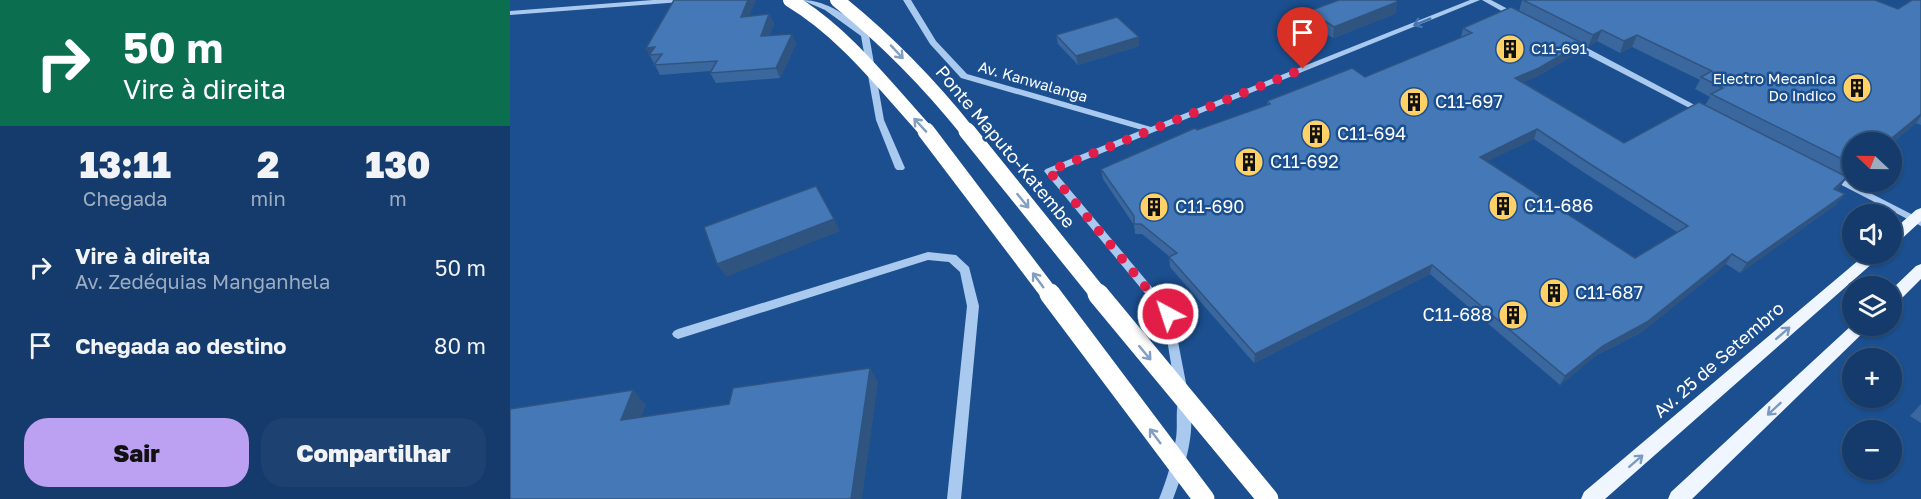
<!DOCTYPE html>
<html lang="pt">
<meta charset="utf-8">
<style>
body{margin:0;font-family:"Golos Text",sans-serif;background:#1d4271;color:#f1f3f6;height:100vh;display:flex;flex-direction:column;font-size:22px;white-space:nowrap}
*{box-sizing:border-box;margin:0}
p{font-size:20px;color:#9dadc1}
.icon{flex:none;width:33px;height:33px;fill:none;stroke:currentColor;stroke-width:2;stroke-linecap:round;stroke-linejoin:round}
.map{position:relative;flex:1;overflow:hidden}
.sheet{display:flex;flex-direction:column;background:#143b6b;width:510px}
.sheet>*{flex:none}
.guide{background:#0b6e4f;color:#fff;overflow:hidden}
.needle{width:39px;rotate:292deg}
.buttons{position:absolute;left:1332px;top:132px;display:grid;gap:12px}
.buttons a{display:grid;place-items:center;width:60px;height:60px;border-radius:50%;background:#143b6b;box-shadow:0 2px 4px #0004,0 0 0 2px #33557e;font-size:30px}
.pin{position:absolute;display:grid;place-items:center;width:51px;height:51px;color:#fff;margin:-62px -26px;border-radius:50% 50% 50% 0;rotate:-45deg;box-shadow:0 0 6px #0007}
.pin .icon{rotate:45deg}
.me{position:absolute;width:66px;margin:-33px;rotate:320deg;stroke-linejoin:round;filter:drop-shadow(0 0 4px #0008)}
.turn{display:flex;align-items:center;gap:21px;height:126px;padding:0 24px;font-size:27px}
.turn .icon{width:78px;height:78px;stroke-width:2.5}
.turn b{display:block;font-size:42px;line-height:51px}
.eta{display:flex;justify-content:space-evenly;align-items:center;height:102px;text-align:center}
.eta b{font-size:36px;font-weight:800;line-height:42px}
.cta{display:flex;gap:12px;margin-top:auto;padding:12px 24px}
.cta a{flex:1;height:69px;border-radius:24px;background:#bca0f2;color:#111;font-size:24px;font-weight:800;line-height:69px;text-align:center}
.cta a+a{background:#1d4271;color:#f1f3f6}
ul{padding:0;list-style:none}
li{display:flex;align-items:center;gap:18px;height:78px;padding:0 24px}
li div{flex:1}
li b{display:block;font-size:22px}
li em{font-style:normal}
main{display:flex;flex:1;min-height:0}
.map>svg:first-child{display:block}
</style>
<main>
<section class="sheet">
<div class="guide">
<div class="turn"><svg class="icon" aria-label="right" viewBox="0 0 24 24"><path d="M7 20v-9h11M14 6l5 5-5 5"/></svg><div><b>50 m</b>Vire à direita</div></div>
</div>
<div class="eta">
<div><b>13:11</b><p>Chegada</p></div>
<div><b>2</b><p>min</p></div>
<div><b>130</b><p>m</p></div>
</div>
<ul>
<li><svg class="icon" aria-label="right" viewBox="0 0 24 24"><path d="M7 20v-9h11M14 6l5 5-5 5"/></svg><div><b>Vire à direita</b><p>Av. Zedéquias Manganhela</p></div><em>50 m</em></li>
<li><svg class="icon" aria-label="arrive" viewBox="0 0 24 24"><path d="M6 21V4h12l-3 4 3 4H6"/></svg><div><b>Chegada ao destino</b></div><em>80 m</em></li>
</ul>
<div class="cta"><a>Sair</a><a>Compartilhar</a></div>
</section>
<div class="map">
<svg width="1411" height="499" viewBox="0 0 1411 499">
<rect width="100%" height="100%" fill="#1b4f8f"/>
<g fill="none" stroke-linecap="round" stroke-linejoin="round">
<path fill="#a9c9ee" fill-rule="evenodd" d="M 143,0 L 175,0 L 171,2 L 0,15 L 0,11 Z
M 292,0 C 317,0 342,18 359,35 L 374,120 L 395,168 L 393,170 L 387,170 L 385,168 L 366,120 L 351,36 L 315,10 Z
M 393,0 L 401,0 L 426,41 L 457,74 L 641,127 L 960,0 L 970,0 L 545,172 L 662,311 L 677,388 L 675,392 L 671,393 L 667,392 L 665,388 L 653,315 L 534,171 L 536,169 L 632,130 L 451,78 L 420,44 Z
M 972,0 L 981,0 L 1011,16 L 1004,18 Z
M 1056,40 L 1062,40 L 1198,112 L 1194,115 L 1191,114 L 1056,44 Z
M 1321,173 L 1411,219 L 1411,226 L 1318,178 L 1316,176 L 1318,174 Z
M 418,252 L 446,255 L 459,267 L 469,306 L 451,499 L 437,499 L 457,306 L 450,272 L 439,262 L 418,260 L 168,339 L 164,337 L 162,334 L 164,331 L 168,329 Z
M 673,398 L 677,399 C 689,426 673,473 663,499 L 649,499 C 657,479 663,459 666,438 C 668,426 665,409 669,399 Z"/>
<path fill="#f0f6ff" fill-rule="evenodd" d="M 1411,208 L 1411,221 L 1387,243 L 1382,244 L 1382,231 L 1406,210 Z
M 1356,254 L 1373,254 L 1095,499 L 1071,499 L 1074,492 Z
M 1411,264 L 1411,279 L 1388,302 L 1382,304 L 1382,289 L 1406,266 Z
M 1342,325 L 1360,326 L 1182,499 L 1158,499 L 1161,492 Z"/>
<path stroke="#fff" stroke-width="14" d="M 280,0 C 335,33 374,85 417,132
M 327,0 C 377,40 418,82 458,132"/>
<path stroke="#fff" stroke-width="17" d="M 416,131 L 541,296
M 457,131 L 590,296"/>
<path stroke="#fff" stroke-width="21" d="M 540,294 L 694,499
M 588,294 L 758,499"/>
</g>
<path fill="#3a679d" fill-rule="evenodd" d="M 1012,0 L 1388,9 L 1411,0 L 1411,125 L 1406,123 L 1382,143 L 1382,142 L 1342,142 L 1342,177 L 1339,180 L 1337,178 L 1327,190 L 1327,204 L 1230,273 L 1216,264 L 1132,332 L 1087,355 L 1050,385 L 920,274 L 744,363 L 660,267 L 659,257 L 660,257 L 632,234 L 625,234 L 624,225 L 593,179 L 591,169 L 687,130 L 757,105 L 757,101 L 855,77 L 952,37 L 951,37 L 953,28 L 1009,11 ZM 1087,41 L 1110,53 L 1122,47 L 1190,80 L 1185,89 L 1200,97 L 1195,105 L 1114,143 L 1013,82 L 1026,77 L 1069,52 L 1072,43 L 1078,47 ZM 1024,139 L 1073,172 L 1167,232 L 1125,258 L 977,161 Z
M 887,2 L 885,14 L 823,38 L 798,23 L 799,11 Z
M 259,14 L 264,24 L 259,36 L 286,44 L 270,78 L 206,83 L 200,73 L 201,71 L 150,75 L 136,48 L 240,16 Z
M 546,35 L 629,46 L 568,65 L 548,44 Z
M 1411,404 L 1411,423 L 1400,416 Z"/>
<path fill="#305480" d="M 238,0 L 246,0 L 235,27 L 231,17 Z
M 887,2 L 885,14 L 823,38 L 824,27 Z
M 259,14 L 264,24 L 255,46 L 251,36 Z
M 1092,30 L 1087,41 L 1078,47 L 1083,35 Z
M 282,34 L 286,44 L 270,78 L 266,68 Z
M 1127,35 L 1122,47 L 1110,53 L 1114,41 Z
M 629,37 L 629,46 L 568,65 L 566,56 Z
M 1072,43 L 1069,52 L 1026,77 L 1002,87 L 1005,78 Z
M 145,47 L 140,55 L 136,48 Z
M 1411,114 L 1411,116 L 1406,123 L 1382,143 L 1382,142 L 1377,142 Z
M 1027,129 L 1024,139 L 967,166 L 970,157 Z
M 1337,177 L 1330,187 L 1317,198 L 1324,189 Z
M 1335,194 L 1327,204 L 1230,273 L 1237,263 Z
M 324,219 L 330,231 L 216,277 L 207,264 Z
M 1222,254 L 1216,264 L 1132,332 L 1087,355 L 1050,385 L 1055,376 L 1093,346 Z
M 922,265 L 920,274 L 744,363 L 745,354 Z
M 360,368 L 368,382 L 352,499 L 341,499 Z
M 123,390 L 136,405 L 125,435 L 111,420 Z"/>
<path fill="#4478b7" stroke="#305480" stroke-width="1.5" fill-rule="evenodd" d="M 164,0 L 238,0 L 231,17 L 259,14 L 251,36 L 282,34 L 266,68 L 200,73 L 207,61 L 144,65 L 152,54 L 139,55 L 145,47 L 136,48 Z
M 829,0 L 886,0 L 887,2 L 824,27 L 799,11 Z
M 1013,0 L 1365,0 L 1388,9 L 1402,0 L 1411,0 L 1411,114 L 1377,142 L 1342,142 L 1342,164 L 1201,94 L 1213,88 L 1191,77 L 1202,71 L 1127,35 L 1114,41 L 1092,30 L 1083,35 Z
M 1001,7 L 1072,43 L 1029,68 L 1005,78 L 1114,143 L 1189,102 L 1337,177 L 1324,189 L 1335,194 L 1237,263 L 1222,254 L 1137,322 L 1093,346 L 1055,376 L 922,265 L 745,354 L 659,257 L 667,253 L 631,224 L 624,224 L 624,216 L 591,169 L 685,128 L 687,130 L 760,104 L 757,101 L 842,68 L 855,77 L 962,33 L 953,28 ZM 1027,129 L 1077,162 L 1178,226 L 1125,258 L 970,157 Z
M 607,17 L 629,37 L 566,56 L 546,35 Z
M 306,186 L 324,219 L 207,264 L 194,227 Z
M 360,368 L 341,499 L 0,499 L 0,409 L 123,390 L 111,420 L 219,404 L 223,388 Z"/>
<defs><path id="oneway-shaft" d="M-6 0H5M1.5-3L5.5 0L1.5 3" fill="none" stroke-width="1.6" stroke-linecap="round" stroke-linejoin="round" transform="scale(1.5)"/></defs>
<use stroke="#4674ac" href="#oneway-shaft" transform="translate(912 22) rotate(158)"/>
<g stroke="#829ec1">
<use href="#oneway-shaft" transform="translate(387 52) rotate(47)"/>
<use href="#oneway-shaft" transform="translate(410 125) rotate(-133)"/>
<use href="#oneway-shaft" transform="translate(513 201) rotate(51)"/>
<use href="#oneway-shaft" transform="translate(528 280) rotate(-126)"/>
<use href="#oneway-shaft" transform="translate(635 353) rotate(50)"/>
<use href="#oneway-shaft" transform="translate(645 436) rotate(-127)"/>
</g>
<g stroke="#7b9ac1">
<use href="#oneway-shaft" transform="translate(1273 333) rotate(-41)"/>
<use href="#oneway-shaft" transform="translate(1264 409) rotate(137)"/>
<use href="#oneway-shaft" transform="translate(1126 461) rotate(-41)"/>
</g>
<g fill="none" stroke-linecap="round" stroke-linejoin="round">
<path stroke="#e11d48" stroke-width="10" stroke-dasharray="0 18" d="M 658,314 L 539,171 L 793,69"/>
</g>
<defs>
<g id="building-disc" transform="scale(1.5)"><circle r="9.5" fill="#ffd166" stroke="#1b4f8f"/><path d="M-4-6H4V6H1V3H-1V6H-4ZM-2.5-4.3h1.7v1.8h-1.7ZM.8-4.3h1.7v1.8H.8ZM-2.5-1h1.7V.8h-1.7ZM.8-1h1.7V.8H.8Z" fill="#111"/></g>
</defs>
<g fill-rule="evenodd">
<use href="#building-disc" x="1000" y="49"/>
<use href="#building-disc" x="1347" y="88"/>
<use href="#building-disc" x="904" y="102"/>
<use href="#building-disc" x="806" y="134"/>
<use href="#building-disc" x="739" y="162"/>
<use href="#building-disc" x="993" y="206"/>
<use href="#building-disc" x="644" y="207"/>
<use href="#building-disc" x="1044" y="293"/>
<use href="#building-disc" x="1003" y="315"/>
</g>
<g text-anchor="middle" stroke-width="5" stroke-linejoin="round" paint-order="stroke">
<g font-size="15" fill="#fff" stroke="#1b4f8f" text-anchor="start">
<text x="1021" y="54">C11-691</text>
<text x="1326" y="84" text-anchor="end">Electro Mecanica<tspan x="1326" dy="17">Do Indico</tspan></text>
</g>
<g font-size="15" fill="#fff" stroke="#1b4f8f">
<text transform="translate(523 82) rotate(16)" y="5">Av. Kanwalanga</text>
</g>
<g font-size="18" fill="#fff" stroke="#1b4f8f" text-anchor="start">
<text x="925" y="108">C11-697</text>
<text x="827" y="140">C11-694</text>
<text x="760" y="168">C11-692</text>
<text x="1014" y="212">C11-686</text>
<text x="665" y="213">C11-690</text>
<text x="1065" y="299">C11-687</text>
<text x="982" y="321" text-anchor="end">C11-688</text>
</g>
<g font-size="18" fill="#fff" stroke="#1b4f8f">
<text transform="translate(495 147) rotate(50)" y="6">Ponte Maputo-Katembe</text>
<text transform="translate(1209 360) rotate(-41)" y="6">Av. 25 de Setembro</text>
</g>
</g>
</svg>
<div class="buttons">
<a><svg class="needle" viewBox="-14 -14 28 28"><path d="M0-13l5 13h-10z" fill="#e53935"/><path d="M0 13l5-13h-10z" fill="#9dadc1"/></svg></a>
<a><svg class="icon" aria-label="sound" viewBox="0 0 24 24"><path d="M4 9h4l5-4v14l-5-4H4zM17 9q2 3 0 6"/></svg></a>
<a><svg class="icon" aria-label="layers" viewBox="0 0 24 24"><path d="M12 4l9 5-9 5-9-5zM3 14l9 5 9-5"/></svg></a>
<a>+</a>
<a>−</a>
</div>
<div class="pin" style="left:793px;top:69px;background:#d93025"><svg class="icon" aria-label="arrive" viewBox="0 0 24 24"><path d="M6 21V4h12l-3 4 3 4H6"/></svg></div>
<svg class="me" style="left:658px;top:314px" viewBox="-20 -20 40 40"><circle r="17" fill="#e11d48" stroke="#fff" stroke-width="3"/><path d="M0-11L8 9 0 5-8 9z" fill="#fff"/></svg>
</div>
</main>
